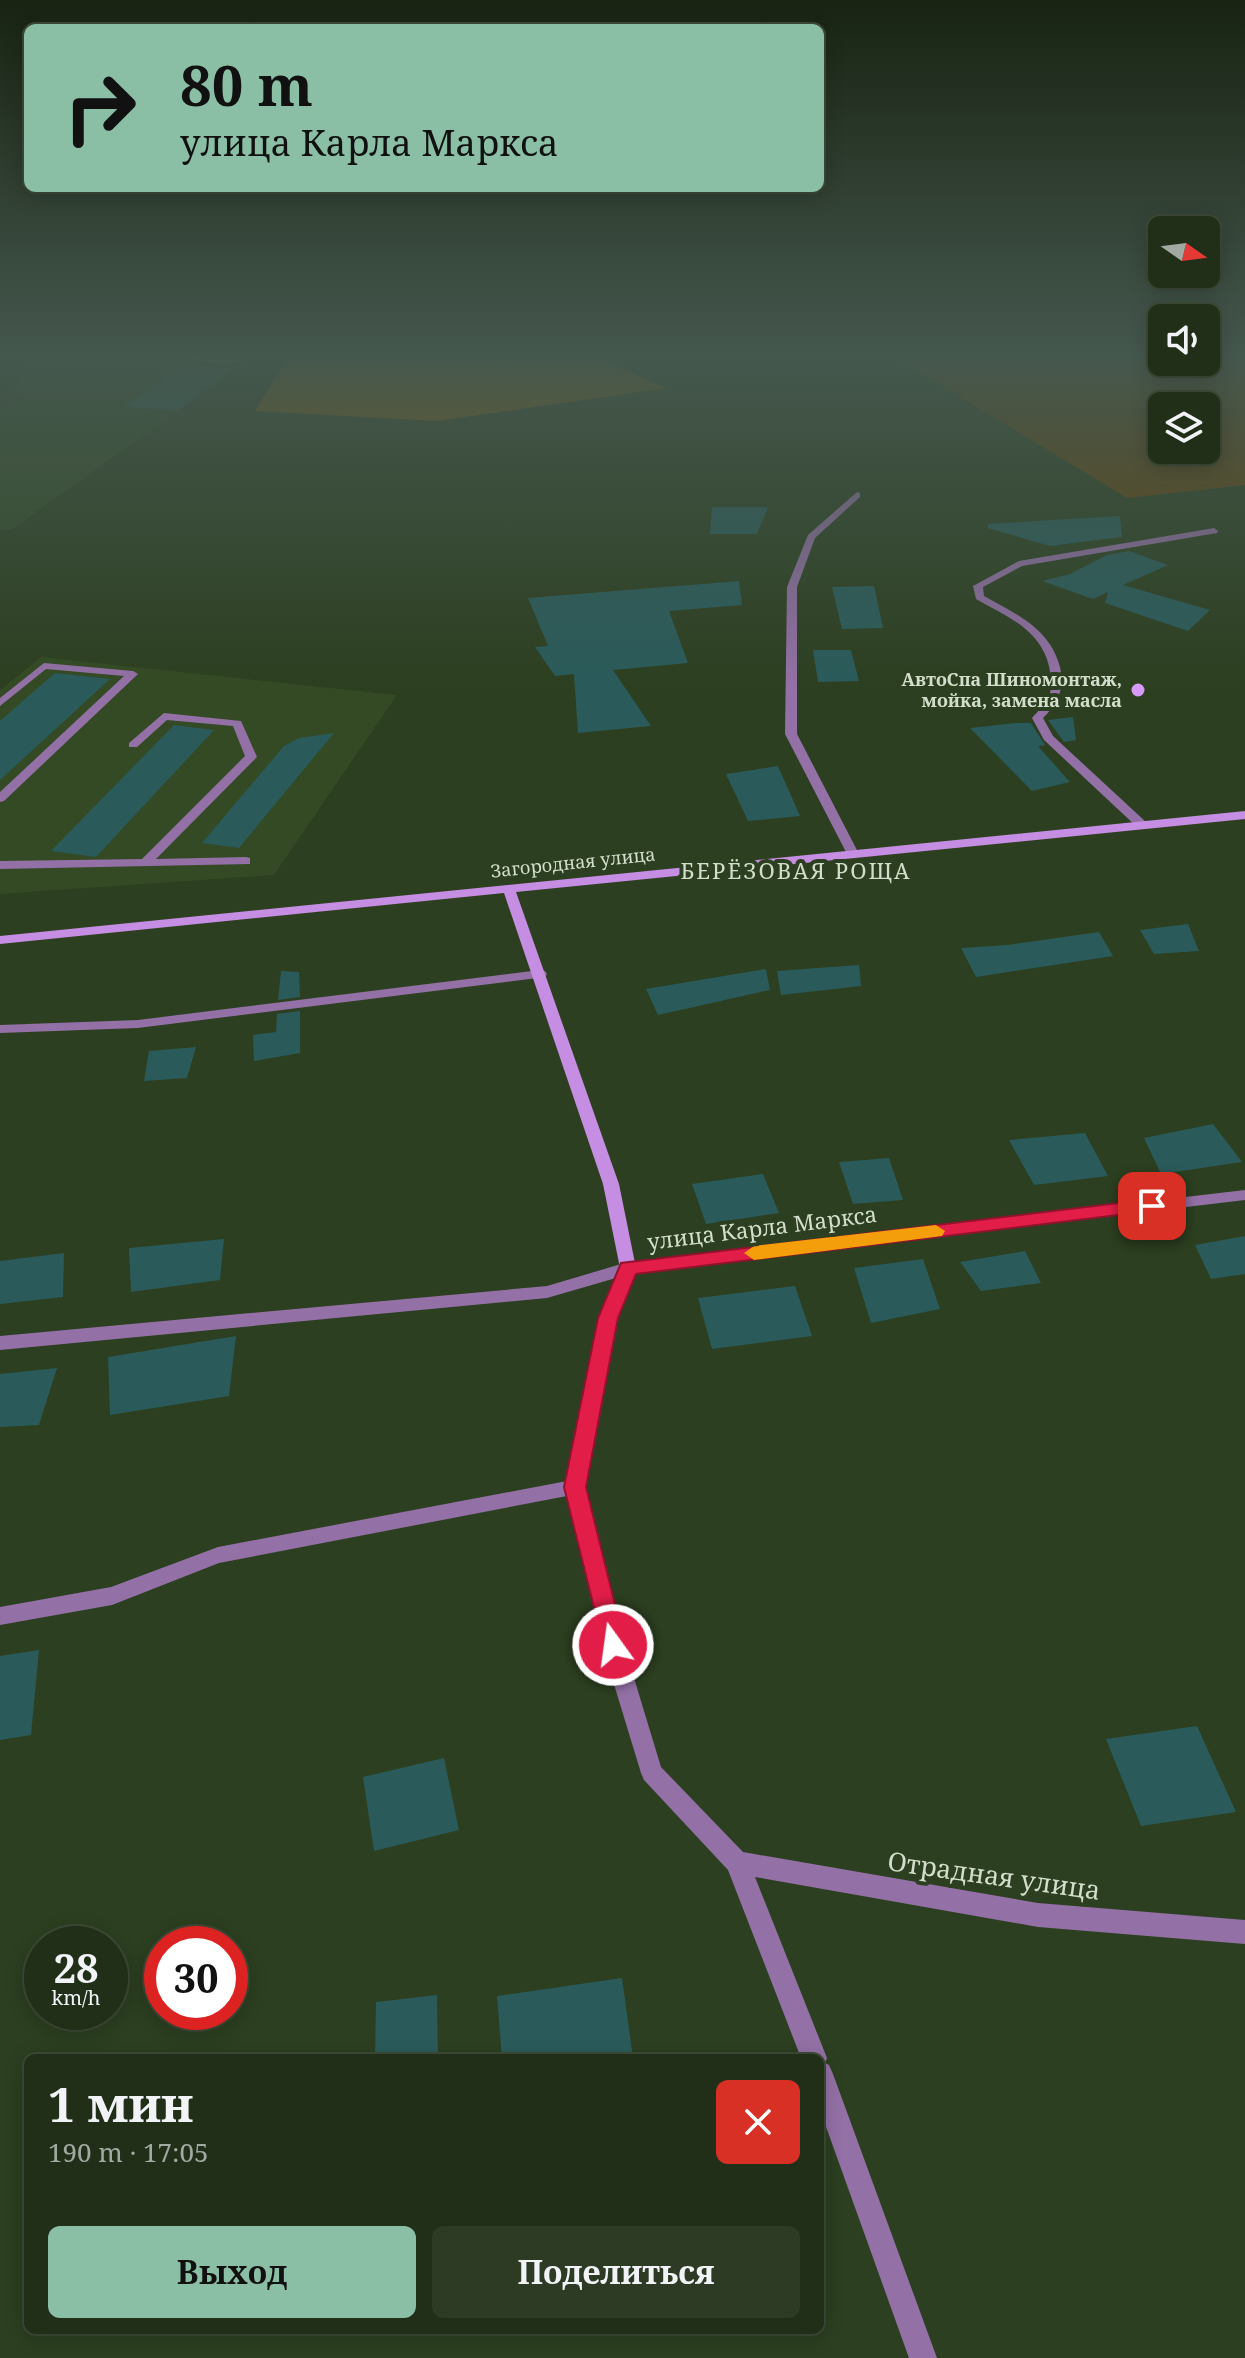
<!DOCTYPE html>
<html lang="ru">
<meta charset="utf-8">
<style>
body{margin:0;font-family:"Noto Serif",serif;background:#2d3b25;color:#f1f3f6;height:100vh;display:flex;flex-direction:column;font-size:30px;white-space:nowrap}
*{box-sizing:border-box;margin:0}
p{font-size:26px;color:#a2a9a2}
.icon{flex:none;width:44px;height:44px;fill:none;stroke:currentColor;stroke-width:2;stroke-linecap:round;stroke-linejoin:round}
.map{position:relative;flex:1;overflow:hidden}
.details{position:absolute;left:24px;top:2054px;width:800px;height:280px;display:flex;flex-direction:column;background:#212f18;border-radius:12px;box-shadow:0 4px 20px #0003,0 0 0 2px #3e4a37}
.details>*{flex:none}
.hud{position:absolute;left:24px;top:24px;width:800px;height:168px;border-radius:12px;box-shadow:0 4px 20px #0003,0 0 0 2px #3e4a37;background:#8abfa5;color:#111;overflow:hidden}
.needle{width:52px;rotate:104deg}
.tools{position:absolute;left:1148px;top:216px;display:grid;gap:16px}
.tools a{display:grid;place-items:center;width:72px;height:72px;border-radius:12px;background:#212f18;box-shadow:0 4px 20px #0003,0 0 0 2px #3e4a37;font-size:40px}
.speed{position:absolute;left:24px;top:1926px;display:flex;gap:16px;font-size:40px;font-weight:700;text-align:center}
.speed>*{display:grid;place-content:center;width:104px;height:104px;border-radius:50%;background:#212f18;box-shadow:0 4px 20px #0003,0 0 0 2px #3e4a37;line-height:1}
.speed small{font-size:20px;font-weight:400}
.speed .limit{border:12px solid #d22;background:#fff;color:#111}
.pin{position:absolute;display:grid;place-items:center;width:68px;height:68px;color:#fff;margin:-34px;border-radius:16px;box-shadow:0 4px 12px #0006}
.me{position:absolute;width:88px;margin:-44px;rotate:346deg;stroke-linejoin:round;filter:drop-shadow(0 0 6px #0008)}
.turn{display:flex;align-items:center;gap:28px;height:168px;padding:0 24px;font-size:36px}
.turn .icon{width:104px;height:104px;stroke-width:2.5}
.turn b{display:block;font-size:56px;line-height:68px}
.round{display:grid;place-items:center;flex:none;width:84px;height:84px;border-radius:12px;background:#2d3b25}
.head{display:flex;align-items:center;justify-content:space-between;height:136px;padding:0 24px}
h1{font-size:48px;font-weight:700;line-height:60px}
.primary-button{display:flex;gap:16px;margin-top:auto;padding:16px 24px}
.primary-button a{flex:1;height:92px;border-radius:12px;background:#8abfa5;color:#111;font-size:32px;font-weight:700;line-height:92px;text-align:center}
.primary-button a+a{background:#2d3b25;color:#f1f3f6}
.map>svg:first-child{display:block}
</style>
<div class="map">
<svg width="1245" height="2358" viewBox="0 0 1245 2358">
<rect width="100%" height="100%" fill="#2c3f20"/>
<path fill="#334a24" d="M 26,354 L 227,354 L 222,358 L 235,367 L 216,382 L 205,381 L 190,395 L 199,395 L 178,411 L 11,530 L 0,529 L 0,411 L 23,397 L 13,392 L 28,361 L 17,359 Z
M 41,657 L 397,695 L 274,875 L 0,894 L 0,690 Z"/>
<path fill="#64420a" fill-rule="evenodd" d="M 889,354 L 1162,354 L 1162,362 L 1206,362 L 1206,354 L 1245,354 L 1245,485 L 1127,498 ZM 1162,406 L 1206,406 L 1206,450 L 1162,450 Z"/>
<path fill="#8c5d08" d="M 290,354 L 612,354 L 607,362 L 667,388 L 436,421 L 255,411 Z"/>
<path fill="#2a5b5a" d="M 183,364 L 235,367 L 178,411 L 124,407 Z
M 712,507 L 768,507 L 757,534 L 710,534 Z
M 1120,516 L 1122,537 L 1050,546 L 988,528 L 988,524 Z
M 1129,551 L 1168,565 L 1123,585 L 1210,610 L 1188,631 L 1105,603 L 1108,592 L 1093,599 L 1042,581 L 1070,574 L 1107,555 Z
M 739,581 L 742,605 L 669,611 L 688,663 L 613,670 L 651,726 L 578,733 L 574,674 L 555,676 L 535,647 L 548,646 L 528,598 Z
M 874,586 L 883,628 L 842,629 L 832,587 Z
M 813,650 L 851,650 L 859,681 L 818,682 Z
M 55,673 L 110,679 L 0,780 L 0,721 Z
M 1073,717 L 1076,740 L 1064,742 L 1048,720 Z
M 1016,723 L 1031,723 L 1045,745 L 1038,746 L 1070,782 L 1032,791 L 970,728 Z
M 174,725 L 214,730 L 96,857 L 51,851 Z
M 334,733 L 239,848 L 202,843 L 284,746 L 299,738 Z
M 778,766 L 800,816 L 748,821 L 726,774 Z
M 1188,924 L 1199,951 L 1154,954 L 1140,930 Z
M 1099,932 L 1113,956 L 976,977 L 961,948 L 1008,945 Z
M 859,965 L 861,986 L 781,995 L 777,971 Z
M 766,969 L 770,990 L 658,1015 L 646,989 Z
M 281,971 L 299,972 L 300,997 L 278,1000 Z
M 300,1011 L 300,1053 L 254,1061 L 253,1035 L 276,1032 L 277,1014 Z
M 196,1047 L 187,1078 L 144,1081 L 149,1051 Z
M 1213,1124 L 1242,1162 L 1161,1174 L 1144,1138 Z
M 1085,1133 L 1108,1176 L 1034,1185 L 1009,1140 Z
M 889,1158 L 903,1200 L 853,1204 L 839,1162 Z
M 763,1174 L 779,1213 L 706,1224 L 692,1184 Z
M 1245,1236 L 1245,1274 L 1211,1279 L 1195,1245 Z
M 224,1239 L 220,1280 L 131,1292 L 129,1248 Z
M 1025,1251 L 1041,1283 L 981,1291 L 960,1262 Z
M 64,1253 L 63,1297 L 0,1304 L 0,1261 Z
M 923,1259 L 940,1309 L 871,1323 L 854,1268 Z
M 795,1286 L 812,1336 L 712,1349 L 698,1298 Z
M 236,1336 L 229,1396 L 110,1415 L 108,1357 Z
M 57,1368 L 39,1425 L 0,1427 L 0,1374 Z
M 39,1650 L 31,1735 L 0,1740 L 0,1656 Z
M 1197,1726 L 1236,1812 L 1141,1826 L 1106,1739 Z
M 444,1758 L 459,1830 L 374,1851 L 363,1777 Z
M 622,1978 L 633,2058 L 502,2058 L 497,1996 Z
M 437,1995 L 438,2058 L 375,2058 L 376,2002 Z"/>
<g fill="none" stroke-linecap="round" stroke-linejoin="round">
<path fill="#9370a5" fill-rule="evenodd" d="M 44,663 L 133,671 L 138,674 L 4,801 L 0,802 L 0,792 L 124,676 L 46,669 L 0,706 L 0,698 Z
M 164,713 L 241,721 L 257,757 L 156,859 L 246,857 L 250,858 L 250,864 L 0,869 L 0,861 L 142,859 L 245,756 L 233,726 L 167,720 L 137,747 L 129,747 L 129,743 Z"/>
<path fill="#9370a5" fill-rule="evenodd" d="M 136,354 L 226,360 L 269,354 L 226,364 Z
M 857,492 L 860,493 L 860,497 L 815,538 L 797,587 L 797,734 L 859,854 L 853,858 L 847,854 L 785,734 L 787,587 L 808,535 Z
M 1214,528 L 1218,531 L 1217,533 L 1022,566 L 983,587 L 984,596 C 1016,614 1050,628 1060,667 C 1065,689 1058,703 1043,718 L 1053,736 L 1146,822 L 1146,828 L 1138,828 L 1044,740 L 1032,718 C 1037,712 1044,706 1048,698 C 1053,688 1051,677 1049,666 C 1040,629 1006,616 976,599 L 973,586 L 1019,561 Z
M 540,970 L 545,971 L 547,974 L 545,977 L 138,1028 L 0,1033 L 0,1025 L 138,1020 Z
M 1245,1190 L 1245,1200 L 634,1273 L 617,1318 L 585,1487 L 624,1645 L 661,1767 L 743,1852 L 1038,1903 L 1245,1920 L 1245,1944 L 1038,1927 L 755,1877 L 827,2058 L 825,2063 L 829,2065 L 833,2074 L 937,2358 L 909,2358 L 820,2110 L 820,2058 L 801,2058 L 728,1870 L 644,1780 L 641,1773 L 602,1645 L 567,1496 L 219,1563 L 112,1605 L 0,1625 L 0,1607 L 111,1587 L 218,1547 L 567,1481 L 599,1318 L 616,1278 L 547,1298 L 0,1350 L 0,1336 L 547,1286 L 628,1262 Z"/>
<path fill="#c68ee2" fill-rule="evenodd" d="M 1245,811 L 1245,819 L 516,892 L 619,1184 L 636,1268 L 634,1272 L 622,1272 L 620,1268 L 603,1184 L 504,893 L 0,944 L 0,936 Z"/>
</g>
<linearGradient id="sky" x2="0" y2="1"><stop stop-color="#182312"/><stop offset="0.52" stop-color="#45584e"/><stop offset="1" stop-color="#45584e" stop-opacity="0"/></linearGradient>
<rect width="1245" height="684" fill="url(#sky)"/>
<path fill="#e11d48" stroke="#92132f" stroke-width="2" d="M 1152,1199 L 1162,1206 L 1159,1210 L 636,1274 L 618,1318 L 586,1487 L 625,1645 L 622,1652 L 613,1655 L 605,1652 L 564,1487 L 598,1318 L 621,1263 Z"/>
<path fill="#f59e0b" d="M 936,1225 L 945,1231 L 942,1236 L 754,1260 L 744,1253 L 754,1246 Z"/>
<circle fill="#d89af8" stroke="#2c3f20" stroke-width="3" cx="1138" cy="690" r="8"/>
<g text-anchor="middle" stroke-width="8" stroke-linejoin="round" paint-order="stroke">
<g font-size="18" font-weight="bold" fill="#d2decb" stroke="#2c3f20" text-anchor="end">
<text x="1122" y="686">АвтоСпа Шиномонтаж,<tspan x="1122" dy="21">мойка, замена масла</tspan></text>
</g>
<g font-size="18" fill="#d2decb" stroke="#2c3f20">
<text transform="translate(573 863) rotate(-6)" y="6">Загородная улица</text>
</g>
<g font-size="22" letter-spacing="2" fill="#d2decb" stroke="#2c3f20">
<text x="796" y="879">БЕРЁЗОВАЯ РОЩА</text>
</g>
<g font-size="22" fill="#d2decb" stroke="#2c3f20">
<text transform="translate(762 1228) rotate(-7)" y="8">улица Карла Маркса</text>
</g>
<g font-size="26" fill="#d2decb" stroke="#2c3f20">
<text transform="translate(994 1876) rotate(8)" y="9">Отрадная улица</text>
</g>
</g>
</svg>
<div class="tools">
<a><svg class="needle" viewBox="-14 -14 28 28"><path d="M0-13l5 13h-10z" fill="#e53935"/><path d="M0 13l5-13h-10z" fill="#a2a9a2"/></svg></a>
<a><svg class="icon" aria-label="sound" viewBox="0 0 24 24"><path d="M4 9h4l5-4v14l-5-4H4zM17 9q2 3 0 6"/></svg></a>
<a><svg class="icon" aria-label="layers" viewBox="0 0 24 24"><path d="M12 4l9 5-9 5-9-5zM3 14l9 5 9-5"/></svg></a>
</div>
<div class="speed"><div>28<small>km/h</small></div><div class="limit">30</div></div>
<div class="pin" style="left:1152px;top:1206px;background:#d93025"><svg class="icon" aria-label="arrive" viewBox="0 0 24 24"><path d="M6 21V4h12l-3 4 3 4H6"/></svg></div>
<svg class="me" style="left:613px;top:1645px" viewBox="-20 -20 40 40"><circle r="17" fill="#e11d48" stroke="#fff" stroke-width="3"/><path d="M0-11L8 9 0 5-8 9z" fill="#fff"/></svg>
<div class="hud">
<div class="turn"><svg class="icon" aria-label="right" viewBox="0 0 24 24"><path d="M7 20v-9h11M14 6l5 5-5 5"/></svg><div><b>80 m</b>улица Карла Маркса</div></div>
</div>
<section class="details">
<div class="head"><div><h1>1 мин</h1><p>190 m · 17:05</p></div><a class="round" style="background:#d93025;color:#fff"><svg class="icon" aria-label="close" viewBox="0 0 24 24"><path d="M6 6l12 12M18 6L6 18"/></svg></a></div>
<div class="primary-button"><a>Выход</a><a>Поделиться</a></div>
</section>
</div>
